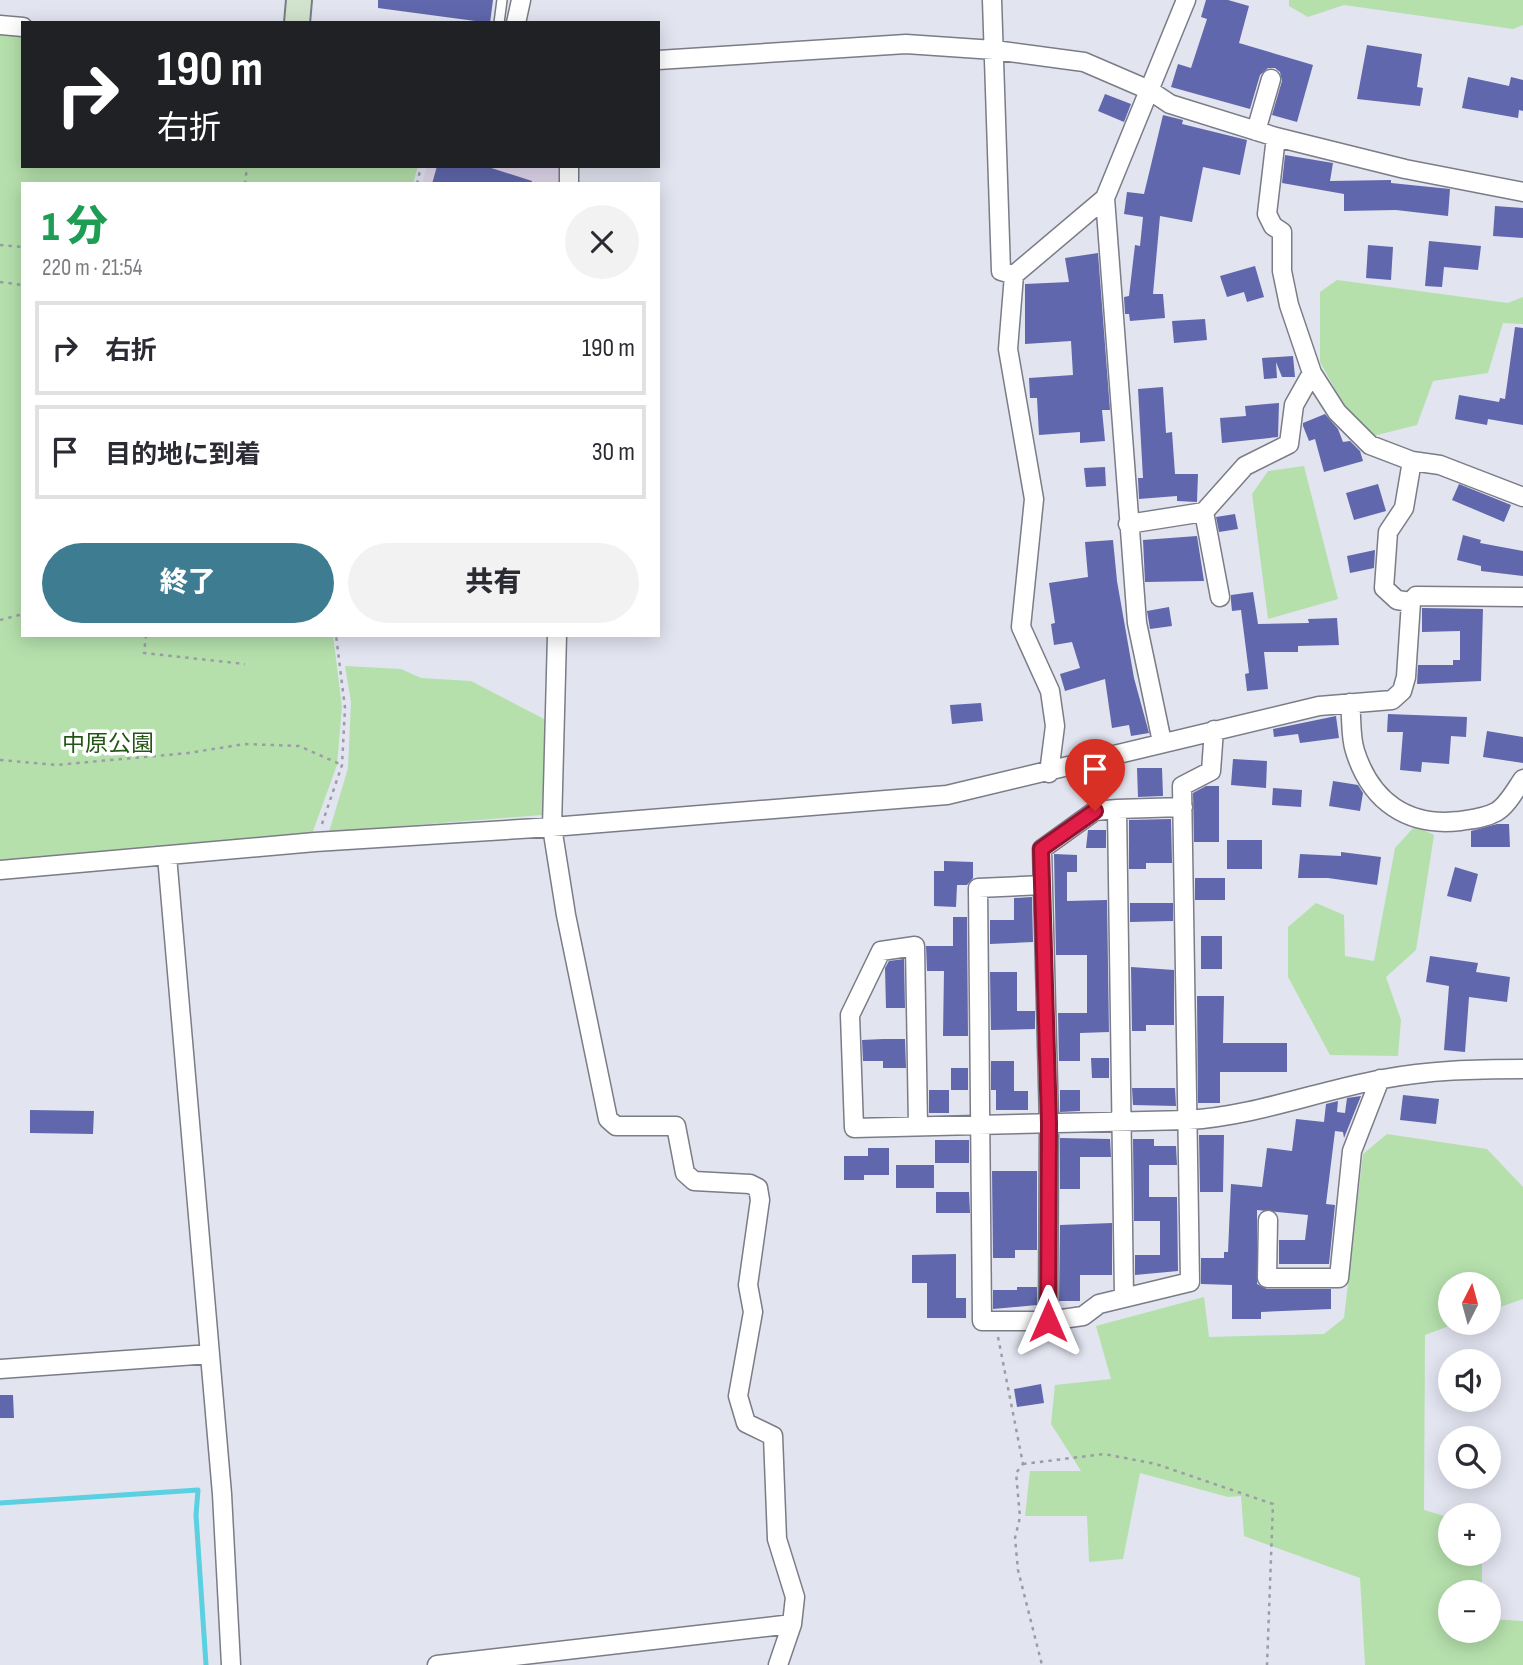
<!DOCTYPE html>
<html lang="ja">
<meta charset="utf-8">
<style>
body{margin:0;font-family:"Sofia Sans Condensed","Noto Sans JP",sans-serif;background:#f2f2f3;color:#2b2b33;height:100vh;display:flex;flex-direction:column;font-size:26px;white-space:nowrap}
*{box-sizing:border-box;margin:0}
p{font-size:23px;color:#7c7c81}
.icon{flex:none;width:38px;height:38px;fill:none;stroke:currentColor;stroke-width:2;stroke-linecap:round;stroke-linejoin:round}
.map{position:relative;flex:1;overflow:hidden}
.details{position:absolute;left:21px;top:182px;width:639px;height:455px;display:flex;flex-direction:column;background:#fff;border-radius:0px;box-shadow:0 4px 18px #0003}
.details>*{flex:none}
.banner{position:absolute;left:21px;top:21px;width:639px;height:147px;border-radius:0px;box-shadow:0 4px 18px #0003;background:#202124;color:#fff;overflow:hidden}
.needle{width:46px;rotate:6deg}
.tools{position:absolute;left:1438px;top:1272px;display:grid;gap:14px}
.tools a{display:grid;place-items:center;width:63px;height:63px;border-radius:50%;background:#fff;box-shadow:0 4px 18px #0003;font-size:35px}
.pin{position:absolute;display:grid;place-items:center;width:60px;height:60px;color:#fff;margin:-72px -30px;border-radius:50% 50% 50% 0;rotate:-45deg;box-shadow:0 0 7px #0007}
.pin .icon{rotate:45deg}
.me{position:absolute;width:77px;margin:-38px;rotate:0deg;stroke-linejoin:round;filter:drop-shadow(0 0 5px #0008)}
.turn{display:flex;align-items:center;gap:24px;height:147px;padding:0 21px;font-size:32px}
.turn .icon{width:91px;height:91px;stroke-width:2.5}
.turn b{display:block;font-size:49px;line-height:60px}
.round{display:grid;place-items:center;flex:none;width:74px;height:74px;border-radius:37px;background:#f2f2f3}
.headline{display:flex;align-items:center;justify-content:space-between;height:119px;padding:0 21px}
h1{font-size:42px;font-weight:800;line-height:52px;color:#1e9e55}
.button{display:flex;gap:14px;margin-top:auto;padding:14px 21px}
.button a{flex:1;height:80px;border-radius:42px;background:#3d7c91;color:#fff;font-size:28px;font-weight:800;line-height:80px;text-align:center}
.button a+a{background:#f2f2f3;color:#2b2b33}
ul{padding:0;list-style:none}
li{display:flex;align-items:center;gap:21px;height:94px;margin:0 14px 10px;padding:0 7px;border:4px solid #e1e1e2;border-radius:0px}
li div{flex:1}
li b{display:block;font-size:26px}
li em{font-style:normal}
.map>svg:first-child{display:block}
</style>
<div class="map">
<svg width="1523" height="1665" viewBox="0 0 1523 1665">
<rect width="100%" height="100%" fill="#e2e4f0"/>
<path fill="#e0d7ec" d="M 427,166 L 562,166 L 561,184 L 422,184 Z"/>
<path fill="#b5e0ac" d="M 1289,0 L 1523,0 L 1523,25 L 1513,29 L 1344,5 L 1308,17 L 1289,6 Z
M 0,34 L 23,37 L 23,166 L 418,166 L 413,184 L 23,184 L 23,635 L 333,635 L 342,707 L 337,765 L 312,834 L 0,860 Z
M 1337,280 L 1508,303 L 1523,297 L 1523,324 L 1503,323 L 1488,373 L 1433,381 L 1417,425 L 1373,436 L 1345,407 L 1320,362 L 1320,292 Z
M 1304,466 L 1338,599 L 1268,619 L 1252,494 L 1268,471 Z
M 345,666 L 401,669 L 421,678 L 471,681 L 546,720 L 542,815 L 329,832 L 348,768 L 351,702 Z
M 1415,826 L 1434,835 L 1416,950 L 1386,977 L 1401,1020 L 1398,1056 L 1330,1055 L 1288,977 L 1288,927 L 1316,903 L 1344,915 L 1345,956 L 1374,961 L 1395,848 Z
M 1387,1134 L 1487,1149 L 1523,1187 L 1523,1299 L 1489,1311 L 1489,1284 L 1451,1284 L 1451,1323 L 1457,1323 L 1425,1335 L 1424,1510 L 1451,1518 L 1451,1554 L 1482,1554 L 1482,1592 L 1451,1592 L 1451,1631 L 1489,1631 L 1489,1619 L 1523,1621 L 1523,1665 L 1365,1665 L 1360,1578 L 1244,1536 L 1241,1496 L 1228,1497 L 1140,1473 L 1123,1559 L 1089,1562 L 1087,1516 L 1025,1516 L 1030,1471 L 1081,1471 L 1051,1424 L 1055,1385 L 1111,1379 L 1096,1326 L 1204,1297 L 1209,1337 L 1324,1334 L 1344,1318 L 1363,1154 Z"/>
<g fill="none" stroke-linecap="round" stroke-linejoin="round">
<path stroke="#5ad0e0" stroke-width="5" d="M 0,1503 L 198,1490 L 196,1515 L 206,1665"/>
</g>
<path fill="#6067ac" d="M 378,0 L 493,0 L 490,23 L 378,8 Z
M 1206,0 L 1228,0 L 1249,6 L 1239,43 L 1313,65 L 1297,122 L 1272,115 L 1282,81 L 1280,72 L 1275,68 L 1268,68 L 1260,75 L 1250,109 L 1171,87 L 1178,64 L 1191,68 L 1207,19 L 1201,17 Z
M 1367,45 L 1422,54 L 1417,87 L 1423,88 L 1420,106 L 1357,99 Z
M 1468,77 L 1509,86 L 1511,77 L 1523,80 L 1523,111 L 1519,110 L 1518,118 L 1462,108 Z
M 1105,94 L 1131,104 L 1124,122 L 1098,111 Z
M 1163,115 L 1183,120 L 1182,124 L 1247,140 L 1240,175 L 1203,167 L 1192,222 L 1160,216 L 1153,294 L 1163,294 L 1165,318 L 1130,321 L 1129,314 L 1125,314 L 1124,297 L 1129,296 L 1135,245 L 1140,246 L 1143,217 L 1124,214 L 1127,192 L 1144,194 Z
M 1285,155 L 1333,163 L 1330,181 L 1391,180 L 1391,183 L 1450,189 L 1448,216 L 1396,210 L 1344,211 L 1344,194 L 1282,183 Z
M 437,166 L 485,166 L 532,181 L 532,184 L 432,184 Z
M 1495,206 L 1523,208 L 1523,238 L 1493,236 Z
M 1429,241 L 1481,246 L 1478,270 L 1444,267 L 1442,287 L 1425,286 Z
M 1368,245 L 1393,247 L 1391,280 L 1366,278 Z
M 1098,253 L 1110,410 L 1102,410 L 1105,441 L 1080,443 L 1080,432 L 1039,435 L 1037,398 L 1030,398 L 1029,378 L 1073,375 L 1071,341 L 1025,344 L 1025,284 L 1069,282 L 1065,258 Z
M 1255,266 L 1264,297 L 1247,302 L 1244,292 L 1227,297 L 1220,276 Z
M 1205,319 L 1207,340 L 1174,343 L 1172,321 Z
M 1515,327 L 1523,328 L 1523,425 L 1488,419 L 1487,425 L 1455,419 L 1459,395 L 1499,402 L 1500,398 L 1505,399 Z
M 1293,356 L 1295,377 L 1282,377 L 1276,362 L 1277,378 L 1264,379 L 1262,358 Z
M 1163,387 L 1166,433 L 1172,432 L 1175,474 L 1198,474 L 1197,502 L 1177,501 L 1177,496 L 1139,499 L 1138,478 L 1143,478 L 1138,389 Z
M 1279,403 L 1278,437 L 1222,443 L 1220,418 L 1246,416 L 1245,406 Z
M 1325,414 L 1338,429 L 1343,442 L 1350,441 L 1360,451 L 1363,461 L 1324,472 L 1315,439 L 1309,441 L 1303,426 L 1303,423 Z
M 1105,467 L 1106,486 L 1086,487 L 1084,468 Z
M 1378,484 L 1386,511 L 1354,520 L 1346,493 Z
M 1459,484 L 1511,505 L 1504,522 L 1452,500 Z
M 1235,514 L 1238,529 L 1219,532 L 1216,517 Z
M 1463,535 L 1481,540 L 1480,543 L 1523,551 L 1523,576 L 1481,571 L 1481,566 L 1457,560 Z
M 1197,536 L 1204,581 L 1145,582 L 1143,540 Z
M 1113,540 L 1117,581 L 1134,678 L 1149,733 L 1131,736 L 1129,725 L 1112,728 L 1105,679 L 1065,691 L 1060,674 L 1080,668 L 1072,642 L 1054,645 L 1051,624 L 1055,623 L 1049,583 L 1088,577 L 1085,542 Z
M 1375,550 L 1374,568 L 1350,573 L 1347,556 Z
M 1253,592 L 1258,624 L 1309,623 L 1308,619 L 1337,618 L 1339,645 L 1298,646 L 1298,652 L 1264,652 L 1268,689 L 1247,691 L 1245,674 L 1249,673 L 1241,610 L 1232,611 L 1231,601 L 1231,595 Z
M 1169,607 L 1172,626 L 1150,629 L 1147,611 Z
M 1422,608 L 1483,609 L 1481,681 L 1417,684 L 1418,665 L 1453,665 L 1453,660 L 1460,660 L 1460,631 L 1422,632 Z
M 981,703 L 983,721 L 952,724 L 950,705 Z
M 1388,714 L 1467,717 L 1466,737 L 1451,736 L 1449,764 L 1422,762 L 1421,772 L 1400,770 L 1403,732 L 1387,732 Z
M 1336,716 L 1339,738 L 1300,743 L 1298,734 L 1274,737 L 1273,729 Z
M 1487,731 L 1523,737 L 1523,763 L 1483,757 Z
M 1233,759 L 1267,761 L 1266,788 L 1231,785 Z
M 1137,768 L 1162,768 L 1163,796 L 1138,797 Z
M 1333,781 L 1358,785 L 1363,793 L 1360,811 L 1329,806 Z
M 1206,786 L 1219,786 L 1219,842 L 1194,842 L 1193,793 Z
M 1273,788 L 1302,790 L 1301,807 L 1272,805 Z
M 1171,819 L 1172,863 L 1146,863 L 1146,869 L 1129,869 L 1129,820 Z
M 1497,824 L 1509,824 L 1510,847 L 1471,847 L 1471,831 Z
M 1088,830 L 1106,830 L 1106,848 L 1086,848 Z
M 1227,840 L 1262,840 L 1262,869 L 1227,869 Z
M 1341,852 L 1381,857 L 1377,885 L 1328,878 L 1298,878 L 1300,854 L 1341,856 Z
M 1054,854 L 1077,855 L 1077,872 L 1067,872 L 1067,901 L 1107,900 L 1109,1032 L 1080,1033 L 1080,1061 L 1059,1061 L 1058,1013 L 1087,1013 L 1087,955 L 1056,955 Z
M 944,861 L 973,862 L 973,878 L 967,885 L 957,885 L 956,907 L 934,906 L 934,871 L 944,871 Z
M 1455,867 L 1478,874 L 1471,902 L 1447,896 Z
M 1195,878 L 1225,878 L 1225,900 L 1195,900 Z
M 1032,897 L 1033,942 L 990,944 L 990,920 L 1014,920 L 1014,898 Z
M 1130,903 L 1173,903 L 1173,921 L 1130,922 Z
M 953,917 L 967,917 L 968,1036 L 943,1036 L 944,971 L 927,971 L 926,946 L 953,946 Z
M 1201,936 L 1222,936 L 1222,969 L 1201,969 Z
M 1430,956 L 1478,963 L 1476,972 L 1510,977 L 1507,1002 L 1469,997 L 1465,1052 L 1444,1050 L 1449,986 L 1426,982 Z
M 904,959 L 905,1008 L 886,1008 L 885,968 L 889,961 Z
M 1131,967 L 1174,970 L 1174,1025 L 1146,1025 L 1146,1031 L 1132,1031 Z
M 990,972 L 1017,972 L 1017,1011 L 1035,1011 L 1035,1029 L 991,1030 Z
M 1197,996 L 1224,996 L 1223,1043 L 1287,1043 L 1287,1072 L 1220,1072 L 1220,1103 L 1198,1103 Z
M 883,1039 L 905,1039 L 906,1068 L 883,1068 L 883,1061 L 863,1061 L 862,1040 Z
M 1091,1058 L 1109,1058 L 1109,1078 L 1092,1078 Z
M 991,1061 L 1014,1061 L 1014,1091 L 1028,1091 L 1028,1110 L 996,1110 L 996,1090 L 991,1090 Z
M 951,1068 L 968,1068 L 968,1090 L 951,1090 Z
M 1132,1088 L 1175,1088 L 1176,1106 L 1133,1105 Z
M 929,1090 L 949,1090 L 949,1113 L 929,1113 Z
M 1060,1090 L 1080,1090 L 1080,1111 L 1060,1112 Z
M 1403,1095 L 1439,1099 L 1436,1124 L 1400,1120 Z
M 1361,1096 L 1344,1138 L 1343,1132 L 1335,1131 L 1326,1204 L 1335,1205 L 1329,1264 L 1279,1264 L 1279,1240 L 1305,1240 L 1308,1215 L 1257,1210 L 1257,1284 L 1267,1289 L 1331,1289 L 1331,1309 L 1261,1312 L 1261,1319 L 1232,1319 L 1232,1285 L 1201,1284 L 1201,1258 L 1224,1258 L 1224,1252 L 1228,1252 L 1231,1184 L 1262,1187 L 1267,1148 L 1292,1151 L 1296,1119 L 1324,1122 L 1326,1104 L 1338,1101 L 1337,1112 L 1345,1113 L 1347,1098 Z
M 30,1110 L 94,1111 L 93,1134 L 30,1133 Z
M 1199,1135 L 1224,1135 L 1223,1192 L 1200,1192 Z
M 1060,1138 L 1110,1139 L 1111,1157 L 1080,1157 L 1080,1189 L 1060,1189 Z
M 1133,1139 L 1154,1139 L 1154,1146 L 1176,1146 L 1177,1165 L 1149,1165 L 1149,1197 L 1177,1197 L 1178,1271 L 1135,1275 L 1135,1255 L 1160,1255 L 1160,1221 L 1134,1221 Z
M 935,1140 L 969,1140 L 969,1163 L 935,1163 Z
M 868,1148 L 889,1148 L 889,1175 L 864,1175 L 864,1180 L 844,1180 L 844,1156 L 868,1156 Z
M 896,1165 L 934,1165 L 934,1188 L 896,1188 Z
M 992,1171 L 1037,1171 L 1037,1250 L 1015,1250 L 1015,1258 L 993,1258 Z
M 936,1192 L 969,1192 L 970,1213 L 936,1213 Z
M 1112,1223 L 1112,1275 L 1080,1275 L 1080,1301 L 1059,1301 L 1060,1225 Z
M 956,1254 L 956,1298 L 966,1298 L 966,1318 L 927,1318 L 927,1283 L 912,1283 L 912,1255 Z
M 1017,1287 L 1037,1287 L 1037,1305 L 993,1309 L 993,1290 L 1017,1290 Z
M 1041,1384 L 1044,1403 L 1017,1407 L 1014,1389 Z
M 0,1395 L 13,1395 L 14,1418 L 0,1418 Z"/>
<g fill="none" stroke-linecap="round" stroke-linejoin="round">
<g stroke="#7a7c86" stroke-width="12">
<path id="lane" d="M 499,23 L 502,0"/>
</g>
<g stroke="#7a7c86" stroke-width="21">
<path id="street" d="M 992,0 L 1001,271 L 1014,275 L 1105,198
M 516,23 L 521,0
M 0,25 L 23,27
M 658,60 L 906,44 L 994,50 L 1084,62 L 1149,90 L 1170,104 L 1276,137 L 1405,169 L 1523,192
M 1256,131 L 1271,79
M 1276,137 L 1267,214 L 1273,226 L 1282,232 L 1282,271 L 1289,305 L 1312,373 L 1337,412 L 1370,445 L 1412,461 L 1440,465 L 1523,497
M 569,184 L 569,166
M 1014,275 L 1008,349 L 1034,499 L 1021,627 L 1050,691 L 1055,726 L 1049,773
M 1204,512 L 1220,597
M 1128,524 L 1204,512 L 1245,466 L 1289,444 L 1294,405 L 1312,373
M 1411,602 L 1397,600 L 1384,588 L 1388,532 L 1404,508 L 1412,461
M 557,635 L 552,827 L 566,915 L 608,1119 L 616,1126 L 676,1126 L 685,1173 L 694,1181 L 750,1184 L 758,1188 L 760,1200 L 748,1285 L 753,1312 L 738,1396 L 746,1423 L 773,1436 L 777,1539 L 795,1597 L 792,1624 L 778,1665
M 1350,703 C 1352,718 1350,736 1355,751 C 1371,802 1408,827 1460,821 C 1473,819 1485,818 1496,812 C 1507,806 1516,789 1523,779
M 1162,742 L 1137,623 L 1105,198 L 1186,0
M 167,856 L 222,1494 L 231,1665
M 0,870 L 315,842 L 552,827 L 947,795 L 1319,706 L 1392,700 L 1402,691 L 1406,677 L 1411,602 L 1416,596 L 1523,597
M 1043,885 L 978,888 L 982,1321 L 1048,1321 L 1083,1316 L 1099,1304 L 1190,1282 L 1182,786 L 1211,771 L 1214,730
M 918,1126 L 915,946 L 881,951 L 850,1015 L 854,1128 L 1188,1120 C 1255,1116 1317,1091 1383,1079 C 1430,1070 1475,1069 1523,1069
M 1268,1220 L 1267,1278 L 1339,1278 L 1352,1151 L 1380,1079
M 1124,1297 L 1117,809 L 1183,807
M 1048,1321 L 1049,1123 L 1042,849 L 1095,811 L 1117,809
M 0,1369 L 210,1354
M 437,1665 L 792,1624"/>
</g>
<g stroke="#7a7c86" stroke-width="28">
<path id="secondary" d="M 297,23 L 299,0"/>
</g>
<path stroke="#9b9da6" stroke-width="2.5" stroke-dasharray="3.5 5" stroke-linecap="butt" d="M 245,184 L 247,166
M 417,184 L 421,166
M 0,245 L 23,247
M 0,282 L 23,285
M 0,620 L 23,614
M 146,635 L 144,653 L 245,664
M 0,760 L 56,765 L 188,753 L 245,744 L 299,746 L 342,765
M 322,824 L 342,765 L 345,708 L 336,635
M 998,1337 L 1023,1464 L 1016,1473 L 1020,1517 L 1015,1538 L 1018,1570 L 1042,1665
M 1023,1464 L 1104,1454 L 1156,1464 L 1273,1504 L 1267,1665"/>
<use href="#lane" stroke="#fff" stroke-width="9"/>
<use href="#street" stroke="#fff" stroke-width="18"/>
<use href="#secondary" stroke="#d2e3cd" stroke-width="24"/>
</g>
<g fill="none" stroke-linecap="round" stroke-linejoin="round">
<g stroke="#92132f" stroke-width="18">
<path id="route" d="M 1048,1321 L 1049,1123 L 1041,849 L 1095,811"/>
</g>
<use href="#route" stroke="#e11d48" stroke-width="12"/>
</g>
<g text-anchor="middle" stroke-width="7" stroke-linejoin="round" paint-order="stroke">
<g font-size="23" fill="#235615" stroke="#fff">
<text x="108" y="751">中原公園</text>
</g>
</g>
</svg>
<div class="tools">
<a><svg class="needle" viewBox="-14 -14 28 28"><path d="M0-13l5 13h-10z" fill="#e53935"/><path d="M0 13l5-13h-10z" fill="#7c7c81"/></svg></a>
<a><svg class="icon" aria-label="sound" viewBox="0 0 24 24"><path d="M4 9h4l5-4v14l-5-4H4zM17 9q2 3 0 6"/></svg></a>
<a><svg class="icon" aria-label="search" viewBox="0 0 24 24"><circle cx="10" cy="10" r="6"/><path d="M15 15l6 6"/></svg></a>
<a>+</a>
<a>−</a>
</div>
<div class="pin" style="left:1095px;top:811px;background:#d93025"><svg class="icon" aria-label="arrive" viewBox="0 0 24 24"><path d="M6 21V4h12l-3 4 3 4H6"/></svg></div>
<svg class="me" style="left:1048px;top:1321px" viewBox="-20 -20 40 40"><path d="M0-17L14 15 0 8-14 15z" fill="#e11d48" stroke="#fff" stroke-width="4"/></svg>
<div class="banner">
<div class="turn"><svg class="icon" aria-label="right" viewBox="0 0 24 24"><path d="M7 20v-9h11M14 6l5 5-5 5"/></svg><div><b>190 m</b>右折</div></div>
</div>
<section class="details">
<div class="headline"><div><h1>1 分</h1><p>220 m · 21:54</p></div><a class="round"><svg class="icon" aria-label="close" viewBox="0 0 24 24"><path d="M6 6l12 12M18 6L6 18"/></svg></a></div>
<ul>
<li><svg class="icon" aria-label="right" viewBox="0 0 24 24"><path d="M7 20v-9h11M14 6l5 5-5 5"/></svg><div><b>右折</b></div><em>190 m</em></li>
<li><svg class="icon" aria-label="arrive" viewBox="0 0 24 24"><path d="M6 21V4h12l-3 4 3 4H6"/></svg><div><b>目的地に到着</b></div><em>30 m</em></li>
</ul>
<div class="button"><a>終了</a><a>共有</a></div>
</section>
</div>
